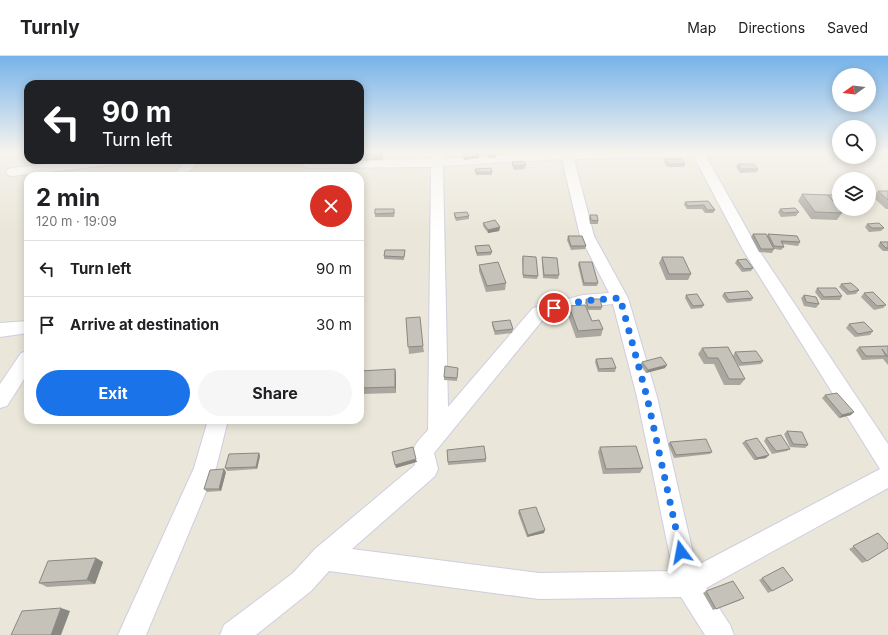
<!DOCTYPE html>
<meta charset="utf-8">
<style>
body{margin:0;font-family:Inter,sans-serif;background:#f6f6f6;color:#202124;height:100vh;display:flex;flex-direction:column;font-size:15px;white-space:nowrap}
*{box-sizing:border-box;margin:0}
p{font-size:13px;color:#757577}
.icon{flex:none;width:22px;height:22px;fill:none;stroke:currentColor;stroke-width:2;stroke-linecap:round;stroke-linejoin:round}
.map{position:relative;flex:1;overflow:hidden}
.side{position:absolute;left:24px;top:116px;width:340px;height:252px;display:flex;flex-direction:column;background:#fff;border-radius:12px;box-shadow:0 2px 10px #0003}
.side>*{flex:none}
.guide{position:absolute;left:24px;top:24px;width:340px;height:84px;border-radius:12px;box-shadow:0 2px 10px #0003;background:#202124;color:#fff;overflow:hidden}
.needle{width:26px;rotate:255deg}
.controls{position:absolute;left:832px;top:12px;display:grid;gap:8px}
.controls a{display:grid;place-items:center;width:44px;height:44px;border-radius:50%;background:#fff;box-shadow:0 2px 10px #0003;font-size:20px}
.pin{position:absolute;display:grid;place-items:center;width:34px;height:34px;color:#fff;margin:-17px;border:2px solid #fff;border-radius:50%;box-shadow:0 1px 4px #0007}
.me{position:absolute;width:44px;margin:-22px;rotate:347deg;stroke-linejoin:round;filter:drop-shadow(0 0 3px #0008)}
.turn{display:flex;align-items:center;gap:14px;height:84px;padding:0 12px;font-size:18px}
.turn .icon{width:52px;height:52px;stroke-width:2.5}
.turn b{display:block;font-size:28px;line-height:34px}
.round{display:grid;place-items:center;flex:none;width:42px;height:42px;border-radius:21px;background:#f6f6f6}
.headline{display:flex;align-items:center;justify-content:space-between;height:68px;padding:0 12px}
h1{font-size:24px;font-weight:700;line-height:30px}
.action{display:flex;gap:8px;margin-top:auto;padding:8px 12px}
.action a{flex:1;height:46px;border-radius:24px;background:#1a73e8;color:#fff;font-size:16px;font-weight:700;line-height:46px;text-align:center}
.action a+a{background:#f6f6f6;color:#202124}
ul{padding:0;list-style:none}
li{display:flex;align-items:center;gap:12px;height:56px;padding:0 12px;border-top:1px solid #e0e0e0}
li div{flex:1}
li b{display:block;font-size:15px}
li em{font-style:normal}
header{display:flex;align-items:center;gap:24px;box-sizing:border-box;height:56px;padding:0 20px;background:#fff;border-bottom:1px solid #e0e0e0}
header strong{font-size:19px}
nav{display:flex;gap:22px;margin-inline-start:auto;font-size:14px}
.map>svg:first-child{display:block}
</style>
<header>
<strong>Turnly</strong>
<nav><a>Map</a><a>Directions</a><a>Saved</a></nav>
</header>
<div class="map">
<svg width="888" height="579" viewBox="0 0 888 579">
<rect width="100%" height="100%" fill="#eae6d9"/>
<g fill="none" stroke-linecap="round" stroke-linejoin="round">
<g stroke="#cecee0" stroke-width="2">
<path id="minor" d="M 433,96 L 445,96 L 444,103 L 554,96 L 727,96 L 725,99 L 706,100 L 758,193 L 888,388 L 888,432 L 706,532 L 730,569 L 734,579 L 705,579 L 681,541 L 539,543 L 329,515 L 311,535 L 256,579 L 220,579 L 224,569 L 293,517 L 315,493 L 415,409 C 411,389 415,389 428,374 L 431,111 L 308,112 L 304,111 L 302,108 L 304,105 L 308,104 L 432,103 ZM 694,101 L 743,194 L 880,413 L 696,510 L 657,341 L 628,242 L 594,180 L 574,103 ZM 562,103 L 580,180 L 609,237 L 583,239 L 533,252 L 448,351 L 443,110 ZM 613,248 L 637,341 L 673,515 L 539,517 L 352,493 L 435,420 L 438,413 L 434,397 L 545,261 L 583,251 Z
M 86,104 L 125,104 L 123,107 L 119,108 L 12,120 L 8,119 L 6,116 L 8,113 L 12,112 Z
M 186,104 L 199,104 L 186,120 L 173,120 Z
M 28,265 L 28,277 L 0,281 L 0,267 Z
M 28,295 L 28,317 L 7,350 L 0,352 L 0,328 L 21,297 Z
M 208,364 L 228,364 L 216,412 L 146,579 L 118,579 L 194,412 Z"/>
</g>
<use href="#minor" fill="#fff" fill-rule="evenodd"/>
</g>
<path fill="#a9a79f" d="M 360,96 L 383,96 L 383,104 L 344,106 L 344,104 L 360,104 Z
M 461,96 L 478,96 L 479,102 L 464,104 Z
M 486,96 L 495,96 L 497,99 L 496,102 L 489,103 Z
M 617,96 L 628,96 L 628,98 L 618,98 Z
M 665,103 L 685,108 L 684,111 L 667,111 L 664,106 Z
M 512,106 L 526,109 L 525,113 L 514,114 L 512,109 Z
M 738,108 L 758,113 L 757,116 L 740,117 L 736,111 Z
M 475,113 L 492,116 L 492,119 L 476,119 Z
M 878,135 L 888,135 L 888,153 L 886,153 L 873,141 Z
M 802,138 L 839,139 L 839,150 L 837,150 L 842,157 L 837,164 L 811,163 L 798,145 Z
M 708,145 L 715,154 L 713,157 L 705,157 L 702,153 L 687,153 L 684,149 L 685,146 Z
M 780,153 L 799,156 L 796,160 L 781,161 L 778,156 Z
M 395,156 L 394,161 L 375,161 L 375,158 Z
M 454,157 L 469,160 L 469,163 L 456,165 L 454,160 Z
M 590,159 L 598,165 L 598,168 L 590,168 L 589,162 Z
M 483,167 L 500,171 L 499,175 L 488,177 L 483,170 Z
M 867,168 L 884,172 L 881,175 L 869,176 L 865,171 Z
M 753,178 L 767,180 L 768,178 L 800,186 L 798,190 L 783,188 L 784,191 L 781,194 L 774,193 L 772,197 L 759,196 L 751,181 Z
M 568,180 L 586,190 L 585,193 L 571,194 L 567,184 Z
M 880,186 L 888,186 L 888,195 L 883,195 L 878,190 Z
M 475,190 L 492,196 L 491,199 L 477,200 L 475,193 Z
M 405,194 L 404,204 L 384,203 L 384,200 Z
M 523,200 L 538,220 L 537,223 L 523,222 L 522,203 Z
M 542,201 L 559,219 L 558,223 L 543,222 L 542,205 Z
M 662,201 L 691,218 L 688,224 L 666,224 L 659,207 Z
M 737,204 L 753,212 L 751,215 L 742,216 L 735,207 Z
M 579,206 L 598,227 L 597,230 L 583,230 L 578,209 Z
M 479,209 L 506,227 L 505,234 L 486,236 L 479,215 Z
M 841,228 L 859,234 L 856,238 L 847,239 L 839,231 Z
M 817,232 L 842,240 L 840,244 L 821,244 L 815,236 Z
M 724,237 L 753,242 L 751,245 L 727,247 L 722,240 Z
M 864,237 L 886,249 L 883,252 L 874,254 L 861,241 Z
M 686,239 L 704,249 L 702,252 L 691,253 L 685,242 Z
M 804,239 L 819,248 L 816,252 L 804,250 L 801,242 Z
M 586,243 L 602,251 L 601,254 L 588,254 L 592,265 L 603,273 L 601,280 L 576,282 L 567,257 L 569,250 L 587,253 L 585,247 Z
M 406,262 L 423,290 L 424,296 L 409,298 Z
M 492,266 L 513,273 L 512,277 L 495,279 L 492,269 Z
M 849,268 L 873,275 L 870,279 L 855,281 L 846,272 Z
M 888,290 L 888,309 L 883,303 L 882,303 L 862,304 L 856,294 L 859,291 Z
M 728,291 L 745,323 L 740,329 L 724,329 L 714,308 L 704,308 L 698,298 L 702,292 Z
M 735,296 L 763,305 L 761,308 L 739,310 L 733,300 Z
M 596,303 L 616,312 L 615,316 L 598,316 L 595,306 Z
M 642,306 L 665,312 L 646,317 L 640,309 Z
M 458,312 L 457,325 L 444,324 L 444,321 Z
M 395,313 L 396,319 L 396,337 L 361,338 L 360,334 L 360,326 Z
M 825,339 L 851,359 L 839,362 L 822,342 Z
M 787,375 L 808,389 L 805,392 L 790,391 L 784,378 Z
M 766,382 L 790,393 L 787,395 L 772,398 L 764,385 Z
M 745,385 L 766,402 L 754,404 L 742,387 Z
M 670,386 L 712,396 L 710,398 L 674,402 L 668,388 Z
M 600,391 L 643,412 L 640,417 L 603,418 L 598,396 Z
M 447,394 L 486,403 L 486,406 L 448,409 Z
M 259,397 L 260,400 L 257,413 L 227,415 L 225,412 Z
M 226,416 L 221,435 L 207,436 L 204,433 Z
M 519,454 L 544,477 L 527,481 L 518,457 Z
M 878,477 L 867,505 L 862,507 L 849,493 Z
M 96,502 L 103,506 L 95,528 L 47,531 L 39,527 Z
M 783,511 L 793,524 L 768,537 L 759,524 Z
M 706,535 L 741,544 L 713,554 L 703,537 Z"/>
<path fill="#8a8882" d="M 479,99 L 479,102 L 464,104 L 465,101 Z
M 361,153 L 361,156 L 360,170 L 360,163 Z
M 500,171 L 499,175 L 488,177 L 488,174 Z
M 667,309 L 665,312 L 646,317 L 648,314 Z
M 395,313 L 396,319 L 396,337 L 395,331 Z
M 854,356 L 851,359 L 839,362 L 842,359 Z
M 259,397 L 260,400 L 257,413 L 256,411 Z
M 769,399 L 766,402 L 754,404 L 757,402 Z
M 416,403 L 417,406 L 396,412 L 395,409 Z
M 224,413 L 226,416 L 221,435 L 219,433 Z
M 545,474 L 544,477 L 527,481 L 528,479 Z
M 96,502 L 103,506 L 95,528 L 87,524 Z
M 61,552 L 70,555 L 61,579 L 51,579 Z"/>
<path fill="#c5c2b9" stroke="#8a8882" d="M 360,96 L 383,96 L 382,98 L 360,99 Z
M 462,96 L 478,96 L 479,99 L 465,101 Z
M 487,96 L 495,96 L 497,99 L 489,100 Z
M 665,103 L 682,103 L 685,108 L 669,108 Z
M 523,105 L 526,109 L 514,110 L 512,106 Z
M 738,108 L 754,108 L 758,113 L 742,113 Z
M 491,112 L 492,116 L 476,116 L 475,113 Z
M 52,118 L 50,120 L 31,120 Z
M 878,135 L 888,135 L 888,144 Z
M 802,138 L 828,139 L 842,157 L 815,156 Z
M 828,139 L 839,139 L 839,147 L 835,147 Z
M 708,145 L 715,154 L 707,154 L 704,149 L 688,150 L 685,146 Z
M 795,152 L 799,156 L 784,157 L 780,153 Z
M 375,153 L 394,153 L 394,157 L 375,158 Z
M 467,156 L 469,160 L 456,162 L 454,157 Z
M 590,159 L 597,159 L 598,165 L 591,164 Z
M 495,164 L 500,171 L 488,174 L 483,167 Z
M 879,167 L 884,172 L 872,172 L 867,168 Z
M 753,178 L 766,178 L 774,193 L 761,193 Z
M 768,178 L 797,180 L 800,186 L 781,185 L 784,191 L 774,190 Z
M 568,180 L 582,180 L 586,190 L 571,190 Z
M 880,186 L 888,186 L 888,192 L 886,192 Z
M 489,189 L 492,196 L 477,197 L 475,190 Z
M 385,194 L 405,194 L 404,201 L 384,200 Z
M 523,200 L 536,201 L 538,220 L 523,219 Z
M 542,201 L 557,202 L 559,219 L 544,219 Z
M 662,201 L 683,201 L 691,218 L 669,218 Z
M 746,203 L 753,212 L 744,213 L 737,204 Z
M 498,206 L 506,227 L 487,230 L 479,209 Z
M 579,206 L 592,206 L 598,227 L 584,227 Z
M 851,227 L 859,234 L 850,236 L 841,228 Z
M 817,232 L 836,232 L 842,240 L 824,241 Z
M 748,235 L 753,242 L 729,244 L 724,237 Z
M 873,236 L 886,249 L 877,250 L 864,237 Z
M 697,238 L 704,249 L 693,250 L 686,239 Z
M 804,239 L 816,241 L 819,248 L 806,246 Z
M 586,243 L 600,243 L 602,251 L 588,251 Z
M 585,249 L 592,265 L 599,264 L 603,273 L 578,275 L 569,250 Z
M 420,261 L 423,290 L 408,291 L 406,262 Z
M 510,264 L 513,273 L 495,275 L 492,266 Z
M 864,266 L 873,275 L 858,278 L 849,268 Z
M 888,290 L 888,301 L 882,293 L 886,300 L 866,300 L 859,291 Z
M 728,291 L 745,323 L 729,323 L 718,302 L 708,302 L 702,292 Z
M 756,295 L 763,305 L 742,307 L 735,296 Z
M 661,301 L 667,309 L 648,314 L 642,306 Z
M 612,302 L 616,312 L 599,313 L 596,303 Z
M 445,310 L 458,312 L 457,322 L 444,321 Z
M 395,313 L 395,331 L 360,332 L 361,315 Z
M 837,337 L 854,356 L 842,359 L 825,339 Z
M 787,375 L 802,376 L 808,389 L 793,388 Z
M 781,379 L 790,393 L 776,395 L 766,382 Z
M 757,382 L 769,399 L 757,402 L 745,385 Z
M 706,383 L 712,396 L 676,399 L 670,386 Z
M 484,390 L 486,403 L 448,406 L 447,394 Z
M 636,390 L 643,412 L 606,413 L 600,391 Z
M 413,391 L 416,403 L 395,409 L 392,396 Z
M 259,397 L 256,411 L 225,412 L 229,398 Z
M 224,413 L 219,433 L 204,433 L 210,414 Z
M 536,451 L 545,474 L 528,479 L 519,454 Z
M 878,477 L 888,488 L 888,492 L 867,505 L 853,490 Z
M 96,502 L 87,524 L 39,527 L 48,505 Z
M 783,511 L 793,524 L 772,535 L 762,522 Z
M 733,525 L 744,542 L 716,553 L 706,535 Z
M 61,552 L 51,579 L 11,579 L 22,555 Z"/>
<linearGradient id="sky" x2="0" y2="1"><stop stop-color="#76b3ea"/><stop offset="0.54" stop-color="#f6f4ee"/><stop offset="1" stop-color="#f6f4ee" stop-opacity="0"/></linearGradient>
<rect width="888" height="177" fill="url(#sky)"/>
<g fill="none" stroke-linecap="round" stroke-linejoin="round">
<path stroke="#1a73e8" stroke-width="7" stroke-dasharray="0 12.6" d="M 554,252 L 583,245 L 620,242 L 647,341 L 681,496"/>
</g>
</svg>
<div class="controls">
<a><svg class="needle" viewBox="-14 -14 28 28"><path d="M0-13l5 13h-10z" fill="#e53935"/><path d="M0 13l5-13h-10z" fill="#757577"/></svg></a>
<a><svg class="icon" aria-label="search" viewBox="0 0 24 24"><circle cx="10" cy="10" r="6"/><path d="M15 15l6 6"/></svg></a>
<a><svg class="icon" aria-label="layers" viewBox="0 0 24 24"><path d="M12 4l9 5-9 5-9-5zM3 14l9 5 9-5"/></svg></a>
</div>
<div class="pin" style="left:554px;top:252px;background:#d93025"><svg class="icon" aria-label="arrive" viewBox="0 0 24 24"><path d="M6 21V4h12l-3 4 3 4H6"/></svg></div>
<svg class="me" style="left:681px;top:496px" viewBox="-20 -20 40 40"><path d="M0-17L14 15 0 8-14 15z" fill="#1a73e8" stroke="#fff" stroke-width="4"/></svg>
<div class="guide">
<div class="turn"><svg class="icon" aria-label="left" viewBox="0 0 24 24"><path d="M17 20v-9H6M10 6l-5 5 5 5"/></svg><div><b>90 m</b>Turn left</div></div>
</div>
<section class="side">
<div class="headline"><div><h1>2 min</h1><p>120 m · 19:09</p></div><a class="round" style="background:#d93025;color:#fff"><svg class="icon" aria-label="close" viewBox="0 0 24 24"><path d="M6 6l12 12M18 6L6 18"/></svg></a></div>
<ul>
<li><svg class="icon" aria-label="left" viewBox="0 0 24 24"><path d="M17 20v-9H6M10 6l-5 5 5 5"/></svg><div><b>Turn left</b></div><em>90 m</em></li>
<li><svg class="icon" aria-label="arrive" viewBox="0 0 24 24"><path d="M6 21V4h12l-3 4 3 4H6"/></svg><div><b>Arrive at destination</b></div><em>30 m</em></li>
</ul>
<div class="action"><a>Exit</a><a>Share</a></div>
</section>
</div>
